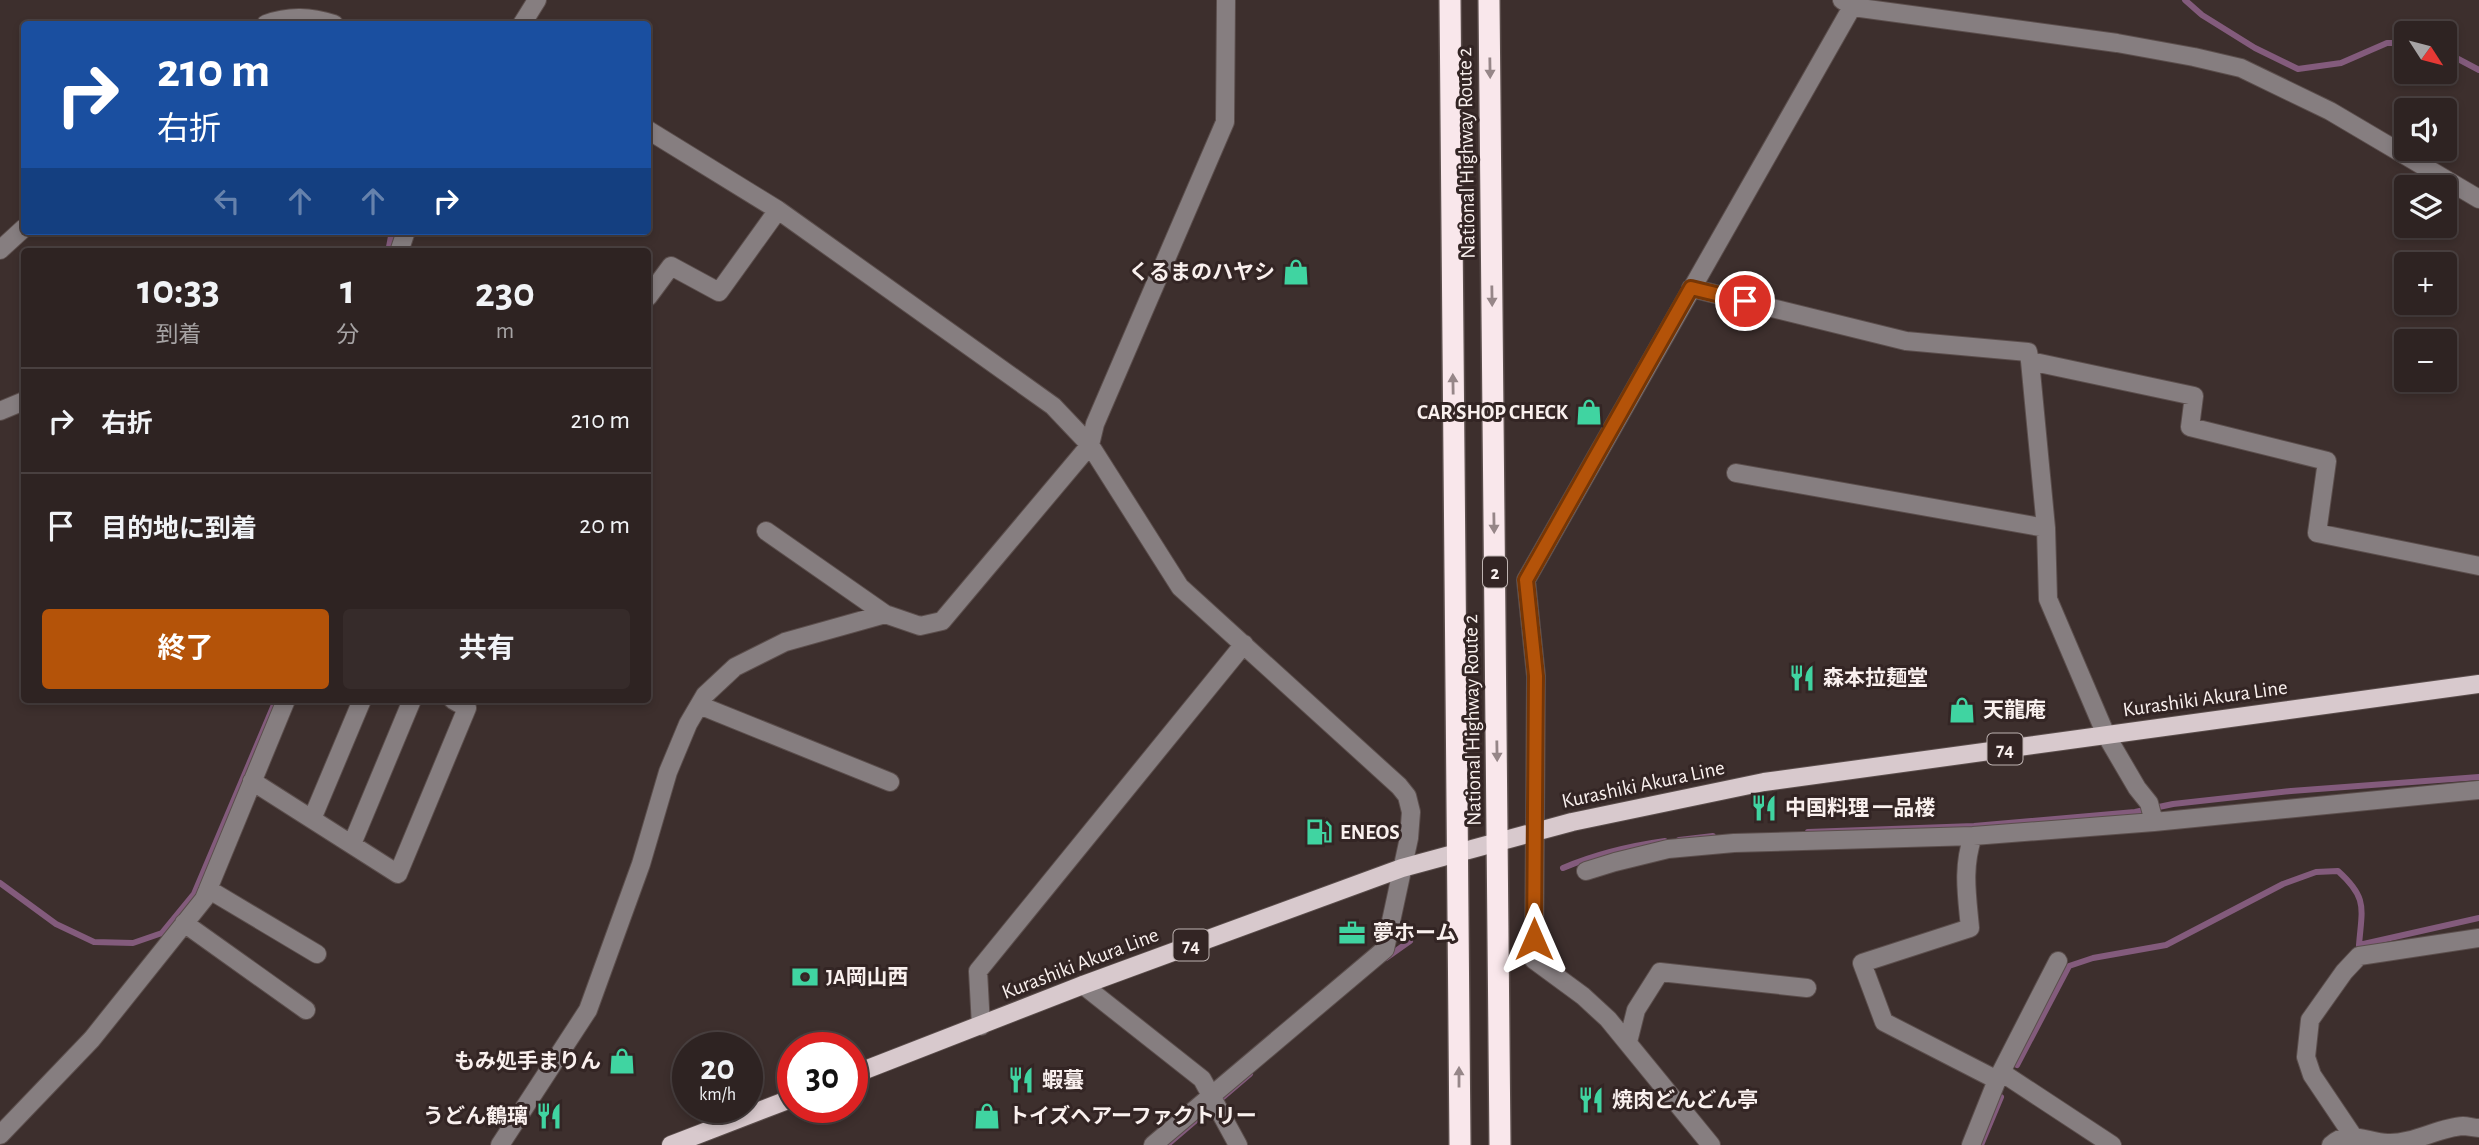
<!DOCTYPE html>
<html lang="ja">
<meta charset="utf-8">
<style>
body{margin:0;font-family:"Alegreya Sans","Noto Sans JP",sans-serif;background:#362b2a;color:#f1f3f6;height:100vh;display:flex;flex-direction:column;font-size:26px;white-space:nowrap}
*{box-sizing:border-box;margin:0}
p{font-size:23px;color:#a7a4a5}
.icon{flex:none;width:38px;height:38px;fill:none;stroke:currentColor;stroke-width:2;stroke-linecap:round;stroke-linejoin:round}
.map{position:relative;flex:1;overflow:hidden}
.details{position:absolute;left:21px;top:248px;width:630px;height:455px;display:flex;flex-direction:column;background:#2e2322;border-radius:7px;box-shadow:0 4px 10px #0003,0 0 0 2px #494040}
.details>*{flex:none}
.banner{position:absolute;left:21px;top:21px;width:630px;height:214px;border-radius:7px;box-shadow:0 4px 10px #0003,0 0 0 2px #494040;background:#1a4fa0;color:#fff;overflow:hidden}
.needle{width:46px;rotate:126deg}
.buttons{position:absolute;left:2394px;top:21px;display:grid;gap:14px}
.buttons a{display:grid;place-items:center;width:63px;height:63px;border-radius:7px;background:#2e2322;box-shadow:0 4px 10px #0003,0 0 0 2px #494040;font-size:35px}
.speed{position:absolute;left:672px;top:1032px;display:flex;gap:14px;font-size:35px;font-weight:700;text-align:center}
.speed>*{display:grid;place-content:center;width:91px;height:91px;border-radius:50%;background:#2e2322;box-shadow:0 4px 10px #0003,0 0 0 2px #494040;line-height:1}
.speed small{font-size:18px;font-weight:400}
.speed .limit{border:10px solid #d22;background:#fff;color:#111}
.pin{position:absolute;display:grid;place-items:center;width:60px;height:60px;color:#fff;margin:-30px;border:4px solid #fff;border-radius:50%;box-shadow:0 2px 7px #0007}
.me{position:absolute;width:77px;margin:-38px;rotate:0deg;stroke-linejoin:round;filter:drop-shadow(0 0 5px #0008)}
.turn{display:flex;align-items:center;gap:24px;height:147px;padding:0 21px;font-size:32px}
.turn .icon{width:91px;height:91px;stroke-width:2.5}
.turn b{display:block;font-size:49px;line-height:60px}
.lanes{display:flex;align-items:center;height:66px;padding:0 21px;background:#0003;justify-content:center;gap:35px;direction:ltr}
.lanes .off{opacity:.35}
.eta{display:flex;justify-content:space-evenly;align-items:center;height:119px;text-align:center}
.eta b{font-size:42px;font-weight:700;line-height:49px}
.cta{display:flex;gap:14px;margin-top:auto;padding:14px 21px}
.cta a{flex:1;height:80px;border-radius:7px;background:#b45309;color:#fff;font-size:28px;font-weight:700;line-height:80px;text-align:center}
.cta a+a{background:#362b2a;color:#f1f3f6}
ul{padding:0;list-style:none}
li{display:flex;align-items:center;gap:21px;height:105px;padding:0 21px;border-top:2px solid #494040}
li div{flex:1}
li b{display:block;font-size:26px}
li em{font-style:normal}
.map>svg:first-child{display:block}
</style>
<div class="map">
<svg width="2479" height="1145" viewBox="0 0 2479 1145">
<rect width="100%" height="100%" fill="#3d2f2d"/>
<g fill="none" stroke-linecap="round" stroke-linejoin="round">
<path stroke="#835b7c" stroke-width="6" d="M 2185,0 L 2202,15 L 2255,48 L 2298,69 L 2341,63 L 2387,43 L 2406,43
M 2445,52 L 2479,70
M 388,252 L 392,231
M 1808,832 L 1974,826 L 2135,812 L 2173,804 L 2291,791 L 2479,777
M 1679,840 L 1713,836
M 1563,868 C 1596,854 1629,846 1665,841
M 0,883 L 56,924 L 94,942 L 133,943 L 162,933 L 194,894 L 276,700
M 1386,958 L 1410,941
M 2017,1065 L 2069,966 L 2093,958 L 2166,945 L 2283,884 L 2316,872 L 2338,871 C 2368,898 2362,908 2359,945 L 2479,918
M 1167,1145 L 1250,1074
M 1981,1145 L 2001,1097"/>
<g stroke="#5b4e4c" stroke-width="20">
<path id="minor" d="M 1842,0 L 1853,7 L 2117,43 L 2194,57 L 2241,68 L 2330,111 L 2479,199
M 266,24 C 290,15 311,17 334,24
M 522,24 L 537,0
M 648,130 L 778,210 L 1053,406 L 1090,445 L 1180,587 L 1399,786 L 1407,796 L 1411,812 L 1409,838 L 1385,949 L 1153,1145
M 0,250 L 24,228
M 399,252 L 406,231
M 1691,288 L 1906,341 L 2028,352 L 2030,361 L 2194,396 L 2190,427 L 2327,461 L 2317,533 L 2479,566
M 648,297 L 671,266 L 719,292 L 778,210
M 2030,361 L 2046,528 L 2048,599 L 2106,735 L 2137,788 L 2149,803 L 2154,822
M 0,411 L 24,401
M 1736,473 L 2046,528
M 766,531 L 885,614
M 699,705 L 890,782
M 252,781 L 398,874 L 467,708 L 453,700
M 312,819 L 362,700
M 1973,836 C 1962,868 1967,895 1970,928 L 1862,963 L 1884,1022 L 1997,1080
M 352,844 L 412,700
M 1586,871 L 1615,862 L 1668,849 L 1734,843 L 1973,836 L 2154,822 L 2479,790
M 208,889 L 317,954
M 184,923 L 306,1010
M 1083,985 L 1202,1079 L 1238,1145
M 981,1026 L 978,971 L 1244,644
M 1628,1042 L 1636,1010 L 1660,972 L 1807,988
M 2001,1072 L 2112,1145
M 0,1135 L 92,1039 L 204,899 L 286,700
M 2353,1136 L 2312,1075 L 2306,1057 L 2310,1020 L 2344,972 L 2359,956 L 2479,938
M 500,1145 L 588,1010 L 641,864 L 668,772 L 688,724 L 705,695 L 735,667 L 785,642 L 885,614 L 920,626 L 942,621 L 1090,445 L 1095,424 L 1225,122 L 1226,0
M 1711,1145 L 1608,1019 L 1583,996 L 1534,960 L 1536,676 L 1526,580 L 1856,0
M 1971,1145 L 1997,1080 L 2058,961
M 2331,1145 C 2349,1128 2367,1143 2388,1143 C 2413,1144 2440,1127 2463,1126 C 2468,1126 2474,1128 2479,1128"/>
</g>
<g stroke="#5b4e4c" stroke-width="20">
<path id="major" d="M 852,1075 L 1083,985 L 1402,868 L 1572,822 L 1764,782 L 2479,684
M 671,1145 L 793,1098"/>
</g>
<g stroke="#5b4e4c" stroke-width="24">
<path id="highway" d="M 1450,0 L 1460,1145
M 1489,0 L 1500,1145"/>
</g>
<use href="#minor" stroke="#867e80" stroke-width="18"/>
<use href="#major" stroke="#d8c9cd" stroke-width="18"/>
<use href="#highway" stroke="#f9e7eb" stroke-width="21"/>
</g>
<defs><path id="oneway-solid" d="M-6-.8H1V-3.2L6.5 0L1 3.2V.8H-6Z" transform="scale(1.75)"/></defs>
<g fill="#968688">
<use href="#oneway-solid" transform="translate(1490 68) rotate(89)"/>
<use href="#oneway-solid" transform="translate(1492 296) rotate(89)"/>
<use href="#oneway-solid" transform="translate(1453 384) rotate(-91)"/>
<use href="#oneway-solid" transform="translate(1494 523) rotate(89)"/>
<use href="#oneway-solid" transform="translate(1497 751) rotate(89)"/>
<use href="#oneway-solid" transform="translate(1459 1077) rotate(-90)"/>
</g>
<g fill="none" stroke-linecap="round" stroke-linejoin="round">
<g stroke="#753606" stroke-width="18">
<path id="route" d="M 1534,939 L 1536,676 L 1526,580 L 1691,288 L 1745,301"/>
</g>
<use href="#route" stroke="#b45309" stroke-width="12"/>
</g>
<defs>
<g id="shop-bare" transform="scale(2.1)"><path d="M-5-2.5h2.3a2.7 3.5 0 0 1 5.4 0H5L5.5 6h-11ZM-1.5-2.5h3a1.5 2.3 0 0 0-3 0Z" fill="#40d4a1" stroke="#332524" stroke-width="2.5" paint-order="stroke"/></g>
<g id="restaurant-bare" transform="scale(2.1)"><path d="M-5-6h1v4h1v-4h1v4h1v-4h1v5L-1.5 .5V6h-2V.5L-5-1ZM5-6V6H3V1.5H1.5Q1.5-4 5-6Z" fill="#40d4a1" stroke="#332524" stroke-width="2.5" paint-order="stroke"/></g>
<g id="fuel-bare" transform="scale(2.1)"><path d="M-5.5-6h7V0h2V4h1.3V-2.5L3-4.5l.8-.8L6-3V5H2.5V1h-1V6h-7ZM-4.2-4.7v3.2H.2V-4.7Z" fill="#40d4a1" stroke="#332524" stroke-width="2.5" paint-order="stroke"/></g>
<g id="office-bare" transform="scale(2.1)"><path d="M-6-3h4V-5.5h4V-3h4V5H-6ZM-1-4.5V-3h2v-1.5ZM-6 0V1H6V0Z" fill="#40d4a1" stroke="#332524" stroke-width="2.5" paint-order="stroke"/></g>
<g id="bank-bare" transform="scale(2.1)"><path d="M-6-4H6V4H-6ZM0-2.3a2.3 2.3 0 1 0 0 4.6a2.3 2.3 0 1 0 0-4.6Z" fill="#40d4a1" stroke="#332524" stroke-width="2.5" paint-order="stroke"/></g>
</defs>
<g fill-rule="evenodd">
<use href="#shop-bare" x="1296" y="272"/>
<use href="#shop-bare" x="1589" y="412"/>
<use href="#restaurant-bare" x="1802" y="678"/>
<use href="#shop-bare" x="1962" y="710"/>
<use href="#restaurant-bare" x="1764" y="808"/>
<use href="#fuel-bare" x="1319" y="832"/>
<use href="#office-bare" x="1352" y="933"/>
<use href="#bank-bare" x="805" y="977"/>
<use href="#shop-bare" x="622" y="1061"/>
<use href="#restaurant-bare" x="1021" y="1080"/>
<use href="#restaurant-bare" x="1591" y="1100"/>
<use href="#restaurant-bare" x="549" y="1116"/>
<use href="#shop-bare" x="987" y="1116"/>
</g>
<g text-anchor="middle" stroke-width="6" stroke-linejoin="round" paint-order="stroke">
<g fill="#332524" stroke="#beb3b1" stroke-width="2">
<rect x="1483" y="556.5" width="24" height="31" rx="5"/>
<rect x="1987.5" y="733.5" width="35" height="31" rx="5"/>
<rect x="1173.5" y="929.5" width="35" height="31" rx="5"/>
</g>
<g font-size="19" font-weight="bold" fill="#f9f0ee">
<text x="1495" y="579">2</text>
<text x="2005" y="756">74</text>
<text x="1191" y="952">74</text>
</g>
<g font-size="21" fill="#f9f0ee" stroke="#332524">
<text transform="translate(1466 153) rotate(-91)" y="7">National Highway Route 2</text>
<text transform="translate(2205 698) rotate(-8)" y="7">Kurashiki Akura Line</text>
<text transform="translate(1472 720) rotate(-91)" y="7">National Highway Route 2</text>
<text transform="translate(1643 784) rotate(-12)" y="7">Kurashiki Akura Line</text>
<text transform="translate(1080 963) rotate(-21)" y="7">Kurashiki Akura Line</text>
</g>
<g font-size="21" font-weight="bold" fill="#f9f0ee" stroke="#332524" text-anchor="start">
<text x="1275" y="279" text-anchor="end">くるまのハヤシ</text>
<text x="1568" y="419" text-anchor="end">CAR SHOP CHECK</text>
<text x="1823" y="685">森本拉麺堂</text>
<text x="1983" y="717">天龍庵</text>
<text x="1785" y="815">中国料理 一品楼</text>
<text x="1340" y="839">ENEOS</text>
<text x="1373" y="940">夢ホーム</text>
<text x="826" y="984">JA岡山西</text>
<text x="601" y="1068" text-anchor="end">もみ処手まりん</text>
<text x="1042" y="1087">蝦蟇</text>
<text x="1612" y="1107">焼肉どんどん亭</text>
<text x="528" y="1123" text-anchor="end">うどん鶴璃</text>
<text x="1008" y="1123">トイズヘアーファクトリー</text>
</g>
</g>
</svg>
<div class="buttons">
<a><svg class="needle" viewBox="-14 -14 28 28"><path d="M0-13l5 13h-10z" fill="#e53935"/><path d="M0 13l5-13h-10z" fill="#a7a4a5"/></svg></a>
<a><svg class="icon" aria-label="sound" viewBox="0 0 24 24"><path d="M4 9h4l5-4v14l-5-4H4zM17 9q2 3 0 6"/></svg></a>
<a><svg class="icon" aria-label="layers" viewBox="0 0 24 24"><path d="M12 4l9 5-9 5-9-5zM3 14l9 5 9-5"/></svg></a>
<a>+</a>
<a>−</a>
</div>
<div class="speed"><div>20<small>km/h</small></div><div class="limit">30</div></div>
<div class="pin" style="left:1745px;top:301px;background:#d93025"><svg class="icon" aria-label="arrive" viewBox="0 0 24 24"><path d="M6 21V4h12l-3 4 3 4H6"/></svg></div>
<svg class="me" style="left:1534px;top:939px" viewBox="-20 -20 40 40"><path d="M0-17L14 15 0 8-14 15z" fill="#b45309" stroke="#fff" stroke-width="4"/></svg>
<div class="banner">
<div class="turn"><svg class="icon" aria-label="right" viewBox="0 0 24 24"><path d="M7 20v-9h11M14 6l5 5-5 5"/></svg><div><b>210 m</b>右折</div></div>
<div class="lanes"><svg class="icon off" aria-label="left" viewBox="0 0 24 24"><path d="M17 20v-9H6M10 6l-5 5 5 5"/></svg><svg class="icon off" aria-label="ahead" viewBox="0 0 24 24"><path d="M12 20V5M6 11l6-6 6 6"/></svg><svg class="icon off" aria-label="ahead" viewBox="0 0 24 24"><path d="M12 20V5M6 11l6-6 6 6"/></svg><svg class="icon" aria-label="right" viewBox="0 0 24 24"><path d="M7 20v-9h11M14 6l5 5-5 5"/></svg></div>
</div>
<section class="details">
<div class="eta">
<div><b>10:33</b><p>到着</p></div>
<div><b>1</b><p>分</p></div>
<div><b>230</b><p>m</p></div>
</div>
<ul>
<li><svg class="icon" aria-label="right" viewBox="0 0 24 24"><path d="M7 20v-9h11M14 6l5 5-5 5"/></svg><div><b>右折</b></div><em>210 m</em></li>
<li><svg class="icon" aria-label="arrive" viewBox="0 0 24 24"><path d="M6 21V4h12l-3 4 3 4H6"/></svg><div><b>目的地に到着</b></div><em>20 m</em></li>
</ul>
<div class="cta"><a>終了</a><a>共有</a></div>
</section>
</div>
